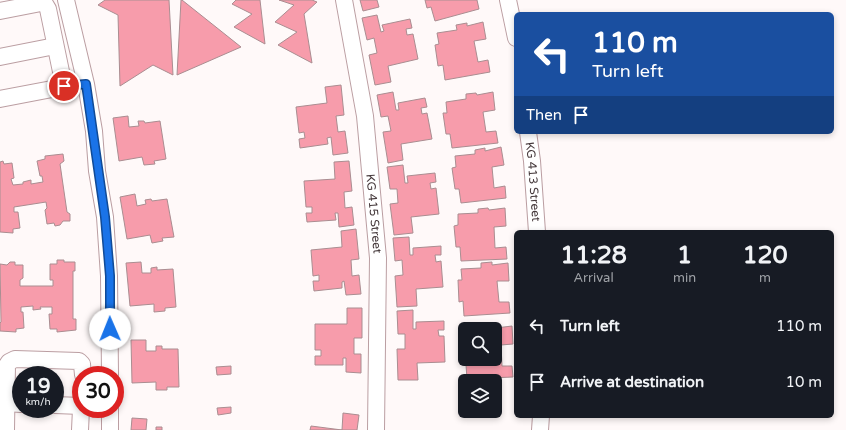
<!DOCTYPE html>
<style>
body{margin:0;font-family:"Varela Round",sans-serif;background:#242831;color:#f1f3f6;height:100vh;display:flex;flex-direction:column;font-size:15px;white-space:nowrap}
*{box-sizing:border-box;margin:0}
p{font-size:13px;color:#9ea1a6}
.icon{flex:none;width:22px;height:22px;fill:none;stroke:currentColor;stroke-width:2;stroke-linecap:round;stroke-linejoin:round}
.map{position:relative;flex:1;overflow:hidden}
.sheet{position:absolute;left:514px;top:230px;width:320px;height:188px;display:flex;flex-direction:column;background:#171b24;border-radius:6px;box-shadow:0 2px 6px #0003}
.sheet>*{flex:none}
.banner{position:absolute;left:514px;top:12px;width:320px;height:122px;border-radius:6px;box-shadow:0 2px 6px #0003;background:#1a4fa0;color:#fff;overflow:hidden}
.controls{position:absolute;left:458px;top:322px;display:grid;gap:8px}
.controls a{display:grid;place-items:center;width:44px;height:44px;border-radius:6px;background:#171b24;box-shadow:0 2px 6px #0003;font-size:20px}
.speed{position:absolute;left:12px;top:366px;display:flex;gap:8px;font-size:20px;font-weight:700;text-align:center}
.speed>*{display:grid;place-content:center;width:52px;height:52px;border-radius:50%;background:#171b24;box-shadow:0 2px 6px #0003;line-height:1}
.speed small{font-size:10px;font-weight:400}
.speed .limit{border:6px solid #d22;background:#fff;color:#111}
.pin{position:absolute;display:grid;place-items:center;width:34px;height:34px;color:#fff;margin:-17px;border:2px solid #fff;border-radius:50%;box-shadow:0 1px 4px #0007}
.me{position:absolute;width:44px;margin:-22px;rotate:359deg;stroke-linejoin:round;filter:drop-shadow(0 0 3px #0008)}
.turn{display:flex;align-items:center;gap:14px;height:84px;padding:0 12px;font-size:18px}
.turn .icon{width:52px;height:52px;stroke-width:2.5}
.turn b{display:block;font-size:28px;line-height:34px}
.then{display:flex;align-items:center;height:38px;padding:0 12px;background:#0003;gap:8px;font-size:15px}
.eta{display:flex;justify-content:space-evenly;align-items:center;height:68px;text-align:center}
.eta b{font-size:24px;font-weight:800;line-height:28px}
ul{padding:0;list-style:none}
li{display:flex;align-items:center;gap:12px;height:56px;padding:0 12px}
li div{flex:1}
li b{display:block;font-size:15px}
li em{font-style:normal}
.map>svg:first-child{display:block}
</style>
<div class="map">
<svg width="846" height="430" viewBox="0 0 846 430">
<rect width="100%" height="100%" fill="#fff9f9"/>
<path fill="#f79cab" stroke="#aa8d91" d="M 105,0 L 169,0 L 173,75 L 153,65 L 120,86 L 118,15 L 98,5 Z
M 181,0 L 182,0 L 241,47 L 177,75 Z
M 236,0 L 260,0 L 265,44 L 234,27 L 252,14 L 232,4 Z
M 279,0 L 312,0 L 317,2 L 304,14 L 312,63 L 278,45 L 297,32 L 275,22 L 294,5 Z
M 360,0 L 377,0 L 379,7 L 363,11 Z
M 425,0 L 477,0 L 479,9 L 435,21 L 431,7 L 427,8 Z
M 377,15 L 381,32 L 384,31 L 382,25 L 410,19 L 412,28 L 406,29 L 407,35 L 413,34 L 418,59 L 388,66 L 391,82 L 375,85 L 369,55 L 377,53 L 374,38 L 367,40 L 362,18 Z
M 483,22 L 486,39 L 474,41 L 478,62 L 488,60 L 490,72 L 445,80 L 443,65 L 438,66 L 435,45 L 439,44 L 437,33 L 457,30 L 456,25 L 467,23 L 467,26 Z
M 341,85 L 344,115 L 336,116 L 338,132 L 345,131 L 348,153 L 333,155 L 331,137 L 327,138 L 328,144 L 300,148 L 299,139 L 305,138 L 304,132 L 299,133 L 296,107 L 327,103 L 325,87 Z
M 393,92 L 396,110 L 399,110 L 398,103 L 425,98 L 427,107 L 421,108 L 422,114 L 427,113 L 432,139 L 401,144 L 403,160 L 388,163 L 383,132 L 391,131 L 388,116 L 381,117 L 377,95 Z
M 493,92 L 495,110 L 483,112 L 486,132 L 496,131 L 498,143 L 452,148 L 450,134 L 446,134 L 443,113 L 447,113 L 446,102 L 466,99 L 466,94 L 476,93 L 477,95 Z
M 128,116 L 129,127 L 139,126 L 138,121 L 144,121 L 145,123 L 160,121 L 166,159 L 154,161 L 155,164 L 144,165 L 142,157 L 119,161 L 113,118 Z
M 501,147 L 504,165 L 492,167 L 494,188 L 505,186 L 506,198 L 461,203 L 459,189 L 455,189 L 452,168 L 456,167 L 455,156 L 475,154 L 475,150 L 485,148 L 485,151 Z
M 63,154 L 64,161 L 60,164 L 67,212 L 70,214 L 70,221 L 63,221 L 60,225 L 55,226 L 54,223 L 47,224 L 45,210 L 47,208 L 46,202 L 14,207 L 14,212 L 18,212 L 20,228 L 13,229 L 13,233 L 0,232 L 0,162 L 3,161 L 4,164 L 12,163 L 14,178 L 11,179 L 13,185 L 23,184 L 23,182 L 31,180 L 31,184 L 43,182 L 42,176 L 40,176 L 37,161 L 45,159 L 45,156 Z
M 349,161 L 352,191 L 344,192 L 345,208 L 352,207 L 354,225 L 339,227 L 338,213 L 335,213 L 336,220 L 307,222 L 306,213 L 312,213 L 312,207 L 306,207 L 304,181 L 335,179 L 334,162 Z
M 403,165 L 405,183 L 408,183 L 407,176 L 435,173 L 436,182 L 430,183 L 431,189 L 436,188 L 439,214 L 411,217 L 413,233 L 394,235 L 390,204 L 398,203 L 397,189 L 390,189 L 387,167 Z
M 135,194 L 137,206 L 146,204 L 145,200 L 151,199 L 152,201 L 167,199 L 174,237 L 162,238 L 163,241 L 152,243 L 150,235 L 127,239 L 120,197 Z
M 488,208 L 489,210 L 505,208 L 506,226 L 494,227 L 495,248 L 506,247 L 507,259 L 461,261 L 460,247 L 456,247 L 454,226 L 458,225 L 458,214 L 478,213 L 478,209 Z
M 356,229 L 359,259 L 351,260 L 352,276 L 359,275 L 361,294 L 346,295 L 344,281 L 342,282 L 342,288 L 314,291 L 313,281 L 319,281 L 319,275 L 313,276 L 311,250 L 342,247 L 341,231 Z
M 409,237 L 410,255 L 413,255 L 413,248 L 441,246 L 441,255 L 435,255 L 436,262 L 441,261 L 443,287 L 416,289 L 417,306 L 397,307 L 395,276 L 403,275 L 402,260 L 395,261 L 393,238 Z
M 57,260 L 64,260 L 64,262 L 75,262 L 75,271 L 73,271 L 73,319 L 76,319 L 76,330 L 57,332 L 57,329 L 50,329 L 49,314 L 52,314 L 52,307 L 40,307 L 41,309 L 33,310 L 33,306 L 21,307 L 21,312 L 23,312 L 24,328 L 16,329 L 16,332 L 0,331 L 0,323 L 1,322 L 0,264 L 7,265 L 10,262 L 15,262 L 15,265 L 23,265 L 23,278 L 20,280 L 20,286 L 53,286 L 53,280 L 50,280 L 50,264 L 57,264 Z
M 141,262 L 142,273 L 151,273 L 151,268 L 157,267 L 157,270 L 173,269 L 176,307 L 165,308 L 165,311 L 154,312 L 154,304 L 130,306 L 126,263 Z
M 492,262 L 492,265 L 508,263 L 509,281 L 497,281 L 499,302 L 509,302 L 510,313 L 464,316 L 463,301 L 459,302 L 458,280 L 462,280 L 461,269 L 481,268 L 481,263 Z
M 347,308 L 362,308 L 362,338 L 354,338 L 354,354 L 361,354 L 361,373 L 346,372 L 346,358 L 343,358 L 343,365 L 315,365 L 315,356 L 321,356 L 321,350 L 315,350 L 315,324 L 347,324 Z
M 413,310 L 413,329 L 416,329 L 416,322 L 444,321 L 444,330 L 438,330 L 439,336 L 444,336 L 445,362 L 417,363 L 418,380 L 398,380 L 397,349 L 405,349 L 405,334 L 398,334 L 397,311 Z
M 495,326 L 496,328 L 512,326 L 513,344 L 501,345 L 502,366 L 512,366 L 513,377 L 467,379 L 466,365 L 462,365 L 461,343 L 465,343 L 465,359 L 495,359 L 495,329 L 485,329 L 485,327 Z
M 131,340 L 146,340 L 146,351 L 156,351 L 156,346 L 162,346 L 162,349 L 178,349 L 179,387 L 167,387 L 167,390 L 156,390 L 156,382 L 132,383 Z
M 231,366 L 231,374 L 217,375 L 216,367 Z
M 231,407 L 231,413 L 218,415 L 217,408 Z
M 343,413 L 359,415 L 357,430 L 310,430 L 311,426 L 342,430 Z
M 132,418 L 147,419 L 146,430 L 131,430 Z
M 156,427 L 162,427 L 162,430 L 156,430 Z"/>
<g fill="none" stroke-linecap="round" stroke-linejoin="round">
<g stroke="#bb9ea2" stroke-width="18">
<g id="minor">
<path d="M 66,0 L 86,84 L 94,131 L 97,171 L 105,217 L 109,276 L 110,375"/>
<path id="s1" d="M 344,0 L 365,116 L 378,258 L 376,430"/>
<path d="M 508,0 L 516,38"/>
<path d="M 0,11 L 41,3 L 45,4 L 48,9 L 64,86"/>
<path d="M 0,57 L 55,46"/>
<path d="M 0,99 L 73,85"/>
<path id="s2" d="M 528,132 L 532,161 L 537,232"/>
<path d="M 6,403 L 21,404"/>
<path d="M 55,405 L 81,406"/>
<path d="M 6,430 L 7,365 L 9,362 L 15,359 L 79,361 L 82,364 L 83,375"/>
<path d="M 80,430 L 81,409"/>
<path d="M 110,430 L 110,409"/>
<path d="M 540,430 L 541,416"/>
</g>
</g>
<use href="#minor" stroke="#fff" stroke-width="16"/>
</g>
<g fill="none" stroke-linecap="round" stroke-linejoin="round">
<g stroke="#114b97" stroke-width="10">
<path id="route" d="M 64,86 L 86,84 L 105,217 L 110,276 L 110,329"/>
</g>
<use href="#route" stroke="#1a73e8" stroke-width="7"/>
</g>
<g text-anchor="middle" stroke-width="3.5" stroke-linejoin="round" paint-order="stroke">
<g font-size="12" fill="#45393b" stroke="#fff">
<text dy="4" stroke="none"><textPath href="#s2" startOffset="50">KG 413 Street</textPath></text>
<text dy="4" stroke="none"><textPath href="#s1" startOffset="216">KG 415 Street</textPath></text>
</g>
</g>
</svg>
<div class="controls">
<a><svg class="icon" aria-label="search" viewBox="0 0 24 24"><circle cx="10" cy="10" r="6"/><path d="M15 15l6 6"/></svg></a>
<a><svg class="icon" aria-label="layers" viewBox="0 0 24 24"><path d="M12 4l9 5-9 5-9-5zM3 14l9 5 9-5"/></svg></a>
</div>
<div class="speed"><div>19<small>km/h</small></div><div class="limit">30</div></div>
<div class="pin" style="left:64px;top:86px;background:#d93025"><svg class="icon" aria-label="arrive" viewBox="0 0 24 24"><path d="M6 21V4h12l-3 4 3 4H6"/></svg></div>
<svg class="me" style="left:110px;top:329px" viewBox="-20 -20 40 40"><circle r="19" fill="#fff"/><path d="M0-13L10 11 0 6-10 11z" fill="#1a73e8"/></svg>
<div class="banner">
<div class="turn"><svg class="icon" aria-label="left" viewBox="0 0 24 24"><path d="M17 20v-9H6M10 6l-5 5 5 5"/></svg><div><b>110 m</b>Turn left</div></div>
<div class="then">Then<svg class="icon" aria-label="arrive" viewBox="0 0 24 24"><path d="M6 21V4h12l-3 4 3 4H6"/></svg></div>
</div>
<section class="sheet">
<div class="eta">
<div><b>11:28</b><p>Arrival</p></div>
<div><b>1</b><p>min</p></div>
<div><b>120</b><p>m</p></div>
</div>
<ul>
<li><svg class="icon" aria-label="left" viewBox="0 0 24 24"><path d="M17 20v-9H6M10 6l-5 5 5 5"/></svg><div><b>Turn left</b></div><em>110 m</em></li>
<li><svg class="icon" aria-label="arrive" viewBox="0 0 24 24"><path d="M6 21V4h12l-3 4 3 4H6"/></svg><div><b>Arrive at destination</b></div><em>10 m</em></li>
</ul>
</section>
</div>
